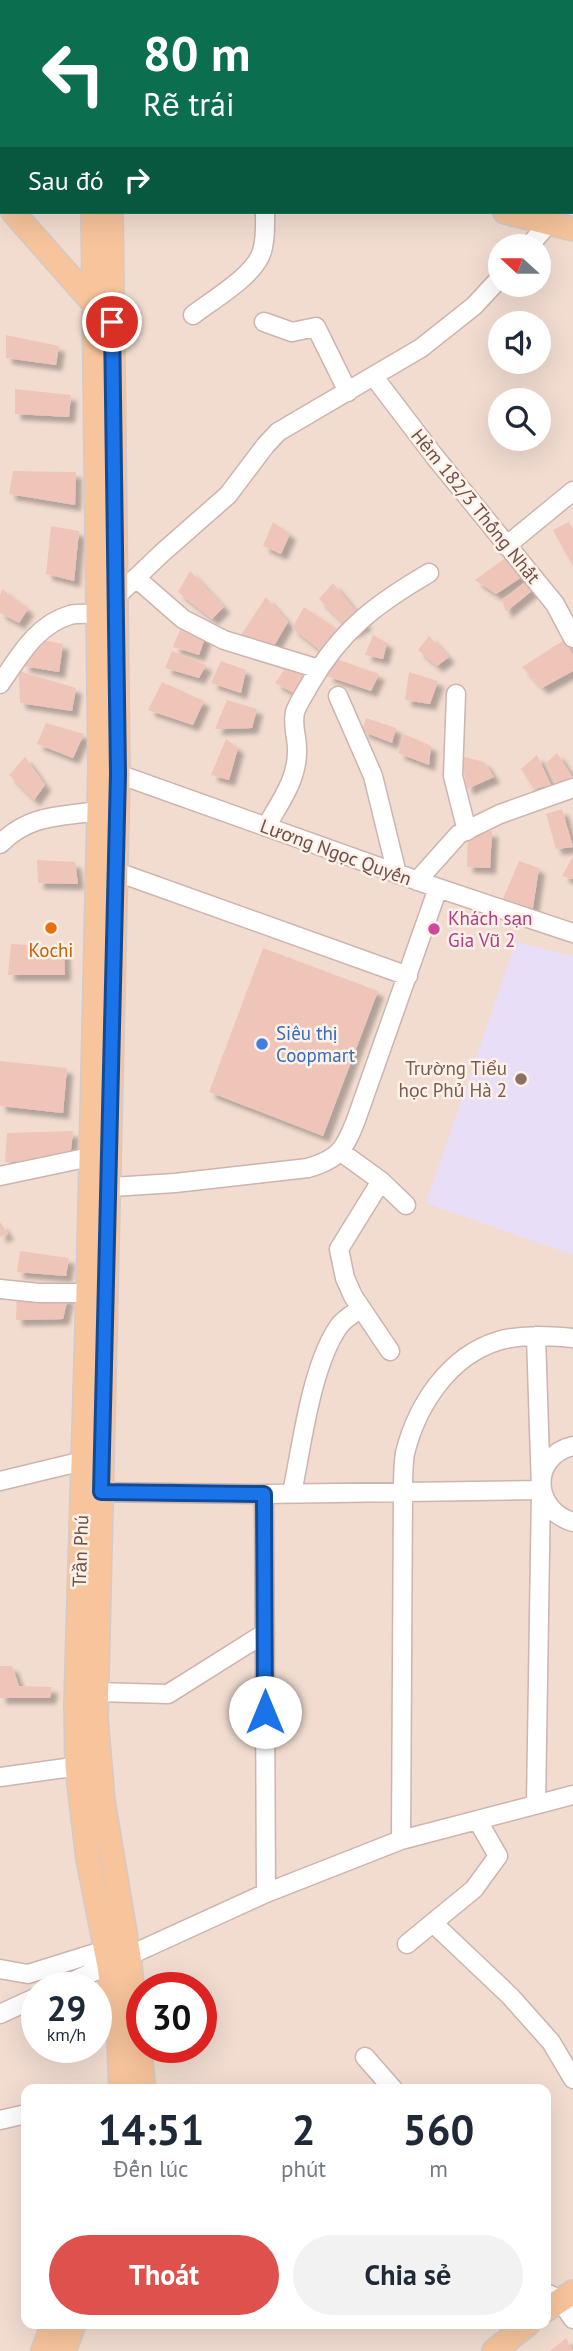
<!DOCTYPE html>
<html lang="vi">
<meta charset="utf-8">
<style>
body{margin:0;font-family:"PT Sans",sans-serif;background:#f2f2f3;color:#1f2937;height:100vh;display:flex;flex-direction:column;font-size:26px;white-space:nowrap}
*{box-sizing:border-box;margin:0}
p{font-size:23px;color:#747a83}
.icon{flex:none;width:38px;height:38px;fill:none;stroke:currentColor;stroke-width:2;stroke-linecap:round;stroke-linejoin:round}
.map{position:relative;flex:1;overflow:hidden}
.panel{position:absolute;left:21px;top:2084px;width:530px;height:245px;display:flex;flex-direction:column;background:#fff;border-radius:14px;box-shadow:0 7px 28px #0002}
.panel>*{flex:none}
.guide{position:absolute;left:0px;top:0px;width:574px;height:214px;box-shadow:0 7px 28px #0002;background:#0b6e4f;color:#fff;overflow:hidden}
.needle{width:46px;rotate:291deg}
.controls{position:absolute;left:488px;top:234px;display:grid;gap:14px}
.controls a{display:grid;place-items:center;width:63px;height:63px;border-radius:50%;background:#fff;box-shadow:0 7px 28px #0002;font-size:35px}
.speed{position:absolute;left:21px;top:1972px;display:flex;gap:14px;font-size:35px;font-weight:700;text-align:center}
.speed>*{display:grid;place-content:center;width:91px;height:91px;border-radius:50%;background:#fff;box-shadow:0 7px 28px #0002;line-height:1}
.speed small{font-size:18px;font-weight:400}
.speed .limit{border:10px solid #d22;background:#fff;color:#111}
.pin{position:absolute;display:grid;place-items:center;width:60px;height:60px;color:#fff;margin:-30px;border:4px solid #fff;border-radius:50%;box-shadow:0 2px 7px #0007}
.me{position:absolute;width:77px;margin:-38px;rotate:0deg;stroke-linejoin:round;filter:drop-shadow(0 0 5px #0008)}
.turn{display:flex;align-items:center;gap:24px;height:147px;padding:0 28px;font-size:32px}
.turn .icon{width:91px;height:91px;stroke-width:2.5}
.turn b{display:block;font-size:49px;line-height:60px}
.then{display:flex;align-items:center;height:66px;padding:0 28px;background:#0003;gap:14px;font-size:26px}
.eta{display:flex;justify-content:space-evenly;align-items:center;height:119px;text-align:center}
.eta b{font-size:42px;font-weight:700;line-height:49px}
.button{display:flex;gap:14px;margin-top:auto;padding:14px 28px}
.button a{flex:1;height:80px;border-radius:42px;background:#df514c;color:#fff;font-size:28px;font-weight:700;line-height:80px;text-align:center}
.button a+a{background:#f2f2f3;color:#1f2937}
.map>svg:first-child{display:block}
</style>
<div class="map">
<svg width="573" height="2351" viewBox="0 0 573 2351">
<defs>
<filter id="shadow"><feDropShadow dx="6" dy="6" stdDeviation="2" flood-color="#0004"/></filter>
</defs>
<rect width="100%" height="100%" fill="#fbece1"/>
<path fill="#f2dcd0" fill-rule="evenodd" d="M 0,0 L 573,0 L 573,2351 L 0,2351 ZM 2,2 L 572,2 L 572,212 L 2,212 ZM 500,247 L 539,247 L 539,285 L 500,285 ZM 500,324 L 539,324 L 539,362 L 500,362 ZM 500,401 L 539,401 L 539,439 L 500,439 ZM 37,1988 L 96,1988 L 96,2048 L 37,2048 ZM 142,1988 L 201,1988 L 201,2048 L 142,2048 ZM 26,2090 L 546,2090 L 546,2324 L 26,2324 Z"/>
<path fill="#e9def7" d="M 516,942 L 573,956 L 573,1255 L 426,1203 Z"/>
<path fill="#efc5ba" filter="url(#shadow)" d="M 6,335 L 59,346 L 56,365 L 6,358 Z
M 15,389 L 71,395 L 69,417 L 15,414 Z
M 13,471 L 76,472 L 75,505 L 9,494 Z
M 273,522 L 290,534 L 281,554 L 263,546 Z
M 569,522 L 573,529 L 573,566 L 553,530 Z
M 51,526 L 79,531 L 74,581 L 46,574 Z
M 511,554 L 525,575 L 496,594 L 475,580 Z
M 190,571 L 224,607 L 212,619 L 178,592 Z
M 529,579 L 534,589 L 506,612 L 502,600 Z
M 333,583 L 366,624 L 352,632 L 319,599 Z
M 2,589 L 28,609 L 19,623 L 0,613 L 0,596 Z
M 266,597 L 288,622 L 271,651 L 241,635 Z
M 304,607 L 341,632 L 325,654 L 292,628 Z
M 183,622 L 207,632 L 199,655 L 173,647 Z
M 373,635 L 387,643 L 383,659 L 365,655 Z
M 429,636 L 449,657 L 437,666 L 418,650 Z
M 33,638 L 63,644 L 59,672 L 23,666 Z
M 564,640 L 573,655 L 573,671 L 542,688 L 522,667 Z
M 172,651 L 206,665 L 199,678 L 165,668 Z
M 334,658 L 379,674 L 371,691 L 327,676 Z
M 221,661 L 246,670 L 241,693 L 211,683 Z
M 290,661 L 312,676 L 301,697 L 275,683 Z
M 19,671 L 76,688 L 72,711 L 20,703 Z
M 409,672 L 438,681 L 430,704 L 405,700 Z
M 162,682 L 204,701 L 193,725 L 148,710 Z
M 227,700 L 257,709 L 252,728 L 215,729 Z
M 366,718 L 396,728 L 392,743 L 362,731 Z
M 46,723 L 84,734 L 73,758 L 37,744 Z
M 404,734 L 431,746 L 429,765 L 398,753 Z
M 226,739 L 238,748 L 229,780 L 211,775 Z
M 557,753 L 573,778 L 557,783 L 546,763 Z
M 537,755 L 551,785 L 534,789 L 521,769 Z
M 461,756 L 484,762 L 494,777 L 467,789 Z
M 25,757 L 45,785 L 34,800 L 9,775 Z
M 562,809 L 573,847 L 556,849 L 546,814 Z
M 492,831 L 490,868 L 467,867 L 468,832 Z
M 573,856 L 573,879 L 562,876 Z
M 37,860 L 75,862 L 78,884 L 38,883 Z
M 519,861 L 539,868 L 532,914 L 502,901 Z
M 11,944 L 64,947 L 65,975 L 8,975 Z
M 263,948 L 378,991 L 323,1136 L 209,1092 Z
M 0,1061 L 67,1068 L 63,1113 L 0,1106 Z
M 73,1131 L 70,1159 L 5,1162 L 7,1133 Z
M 0,1222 L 8,1234 L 0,1237 Z
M 20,1251 L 69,1258 L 66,1276 L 17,1272 Z
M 17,1294 L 68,1297 L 63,1319 L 16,1320 Z
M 0,1666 L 12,1666 L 19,1686 L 52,1687 L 50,1698 L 0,1698 Z
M 566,2338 L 573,2351 L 550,2351 Z"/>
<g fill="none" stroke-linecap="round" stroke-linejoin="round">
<g stroke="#cdb4ac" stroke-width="21">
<path id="minor" d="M 423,0 L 424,2
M 541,2 L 543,0
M 572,36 L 573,37
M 572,96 L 573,97
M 528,247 L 549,223
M 193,315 C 212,300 256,275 262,251 C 266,239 265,224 265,212
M 264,322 L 292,332 L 316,327 L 348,392
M 374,377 L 435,457 L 555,604 L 573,638
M 506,546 L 573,491
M 136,578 L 183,619 L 224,640 L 319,669
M 0,684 C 19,657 36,625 70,615 C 78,613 89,614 98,614 L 162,553 L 228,495 L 265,446 L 278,432 L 421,348 L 474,306 L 500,278
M 456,694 L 453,776 L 467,831
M 338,696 L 373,776 L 397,874
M 107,770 L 438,888 L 573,933
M 266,827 C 280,802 298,779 297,749 C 297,736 292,726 295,712 C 298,703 305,693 310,684 C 341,630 376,604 429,573
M 0,844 C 30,814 59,817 98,811
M 106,868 L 408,976
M 417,881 L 459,834 L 500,814 L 573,788
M 341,1152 L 381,1181 L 406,1205
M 0,1176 L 90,1157
M 381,1181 L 339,1249 L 345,1278 L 353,1296 L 390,1351
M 96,1188 L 175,1183 L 308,1168 C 339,1159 345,1149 356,1120 L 438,888
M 0,1289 L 39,1293 L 88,1293
M 536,1336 L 541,1490 L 536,1804
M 573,1446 C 530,1456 532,1510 573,1522
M 0,1481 L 83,1461
M 89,1492 L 264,1494 L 541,1490
M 292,1493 C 302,1445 311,1366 339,1326 C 344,1319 354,1314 360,1308
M 264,1494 L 266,1893
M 97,1692 L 168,1694 L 265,1633
M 0,1777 L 87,1765
M 401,1840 L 403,1491 C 403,1479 403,1465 405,1453 C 417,1405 449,1356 498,1341 C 521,1334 549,1336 573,1338
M 433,1923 L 510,1996 L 551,2042 L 573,2079
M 407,1944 L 474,1889 L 498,1856 L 478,1821
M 0,1969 L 28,1974 L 105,1950
M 58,1988 L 266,1893 L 401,1840 L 573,1795
M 0,2014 L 37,1997
M 365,2057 L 394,2090
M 0,2120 L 26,2114
M 546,2293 L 559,2299 L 573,2319"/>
</g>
<g stroke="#d4cac9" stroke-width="26">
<path id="major" d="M 90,0 L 90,2
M 108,0 L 108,2
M 0,122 L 2,122
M 0,160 L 2,160
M 13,212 L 94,304
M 93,212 L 100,767 L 88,1293 L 76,1704 L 77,1766 L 88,1859 L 109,1966 L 119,2040 L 121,2090
M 111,212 L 118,774 L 96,1718 L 103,1801 L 129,1957 L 144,2090
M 505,212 L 573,229
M 546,2310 L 573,2292
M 43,2351 L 53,2324
M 64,2351 L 74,2324
M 494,2351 L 528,2324"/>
</g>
<use href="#minor" stroke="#fff" stroke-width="18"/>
<use href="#major" stroke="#f7c49c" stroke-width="23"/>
</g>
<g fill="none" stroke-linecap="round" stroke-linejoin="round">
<g stroke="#114b97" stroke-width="18">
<path id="route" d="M 112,322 L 118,774 L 101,1492 L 264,1494 L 265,1712"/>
</g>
<use href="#route" stroke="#1a73e8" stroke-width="12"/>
</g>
<circle fill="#e8710a" stroke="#fef1e7" stroke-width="2.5" cx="51" cy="928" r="7"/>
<circle fill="#d1479c" stroke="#fef1e7" stroke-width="2.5" cx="434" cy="929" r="7"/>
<circle fill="#3f7fe0" stroke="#fef1e7" stroke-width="2.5" cx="262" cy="1044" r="7"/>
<circle fill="#8d6e63" stroke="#fef1e7" stroke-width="2.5" cx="521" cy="1079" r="7"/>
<g text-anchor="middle" stroke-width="5" stroke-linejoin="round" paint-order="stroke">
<g font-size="19" fill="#70504a" stroke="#fef1e7">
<text transform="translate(476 506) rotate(51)" y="7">Hẻm 182/3 Thống Nhất</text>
<text transform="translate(336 852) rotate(20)" y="7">Lương Ngọc Quyến</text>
<text transform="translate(80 1551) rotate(-88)" y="7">Trần Phú</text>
</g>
<g font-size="19" fill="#b23c85" stroke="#fef1e7" text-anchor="start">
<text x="448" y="925">Khách sạn<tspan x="448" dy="22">Gia Vũ 2</tspan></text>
</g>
<g font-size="19" fill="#c56008" stroke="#fef1e7">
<text x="51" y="957">Kochi</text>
</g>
<g font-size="19" fill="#366cbe" stroke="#fef1e7" text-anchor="start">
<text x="276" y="1040">Siêu thị<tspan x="276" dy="22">Coopmart</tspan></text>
</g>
<g font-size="19" fill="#785e54" stroke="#fef1e7" text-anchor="end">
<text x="507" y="1075">Trường Tiểu<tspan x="507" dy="22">học Phủ Hà 2</tspan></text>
</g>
</g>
</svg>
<div class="controls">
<a><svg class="needle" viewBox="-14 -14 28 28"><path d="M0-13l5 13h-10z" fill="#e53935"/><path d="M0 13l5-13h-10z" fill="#747a83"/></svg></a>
<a><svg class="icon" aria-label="sound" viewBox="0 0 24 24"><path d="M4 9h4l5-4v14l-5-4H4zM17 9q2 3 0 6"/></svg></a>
<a><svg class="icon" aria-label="search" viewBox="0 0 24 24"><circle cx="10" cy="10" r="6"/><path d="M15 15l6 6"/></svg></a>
</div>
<div class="speed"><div>29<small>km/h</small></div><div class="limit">30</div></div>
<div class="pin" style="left:112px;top:322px;background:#d93025"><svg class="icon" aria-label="arrive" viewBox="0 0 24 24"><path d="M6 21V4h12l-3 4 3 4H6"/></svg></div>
<svg class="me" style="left:265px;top:1712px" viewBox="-20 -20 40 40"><circle r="19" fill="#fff"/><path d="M0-13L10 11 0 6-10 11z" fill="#1a73e8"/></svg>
<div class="guide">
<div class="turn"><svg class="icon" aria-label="left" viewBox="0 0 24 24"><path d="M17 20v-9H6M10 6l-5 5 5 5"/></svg><div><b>80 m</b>Rẽ trái</div></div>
<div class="then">Sau đó<svg class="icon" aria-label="right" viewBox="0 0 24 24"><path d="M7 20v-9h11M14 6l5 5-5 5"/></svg></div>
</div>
<section class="panel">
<div class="eta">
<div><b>14:51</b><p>Đến lúc</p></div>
<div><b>2</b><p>phút</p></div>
<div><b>560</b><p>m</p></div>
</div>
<div class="button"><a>Thoát</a><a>Chia sẻ</a></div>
</section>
</div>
